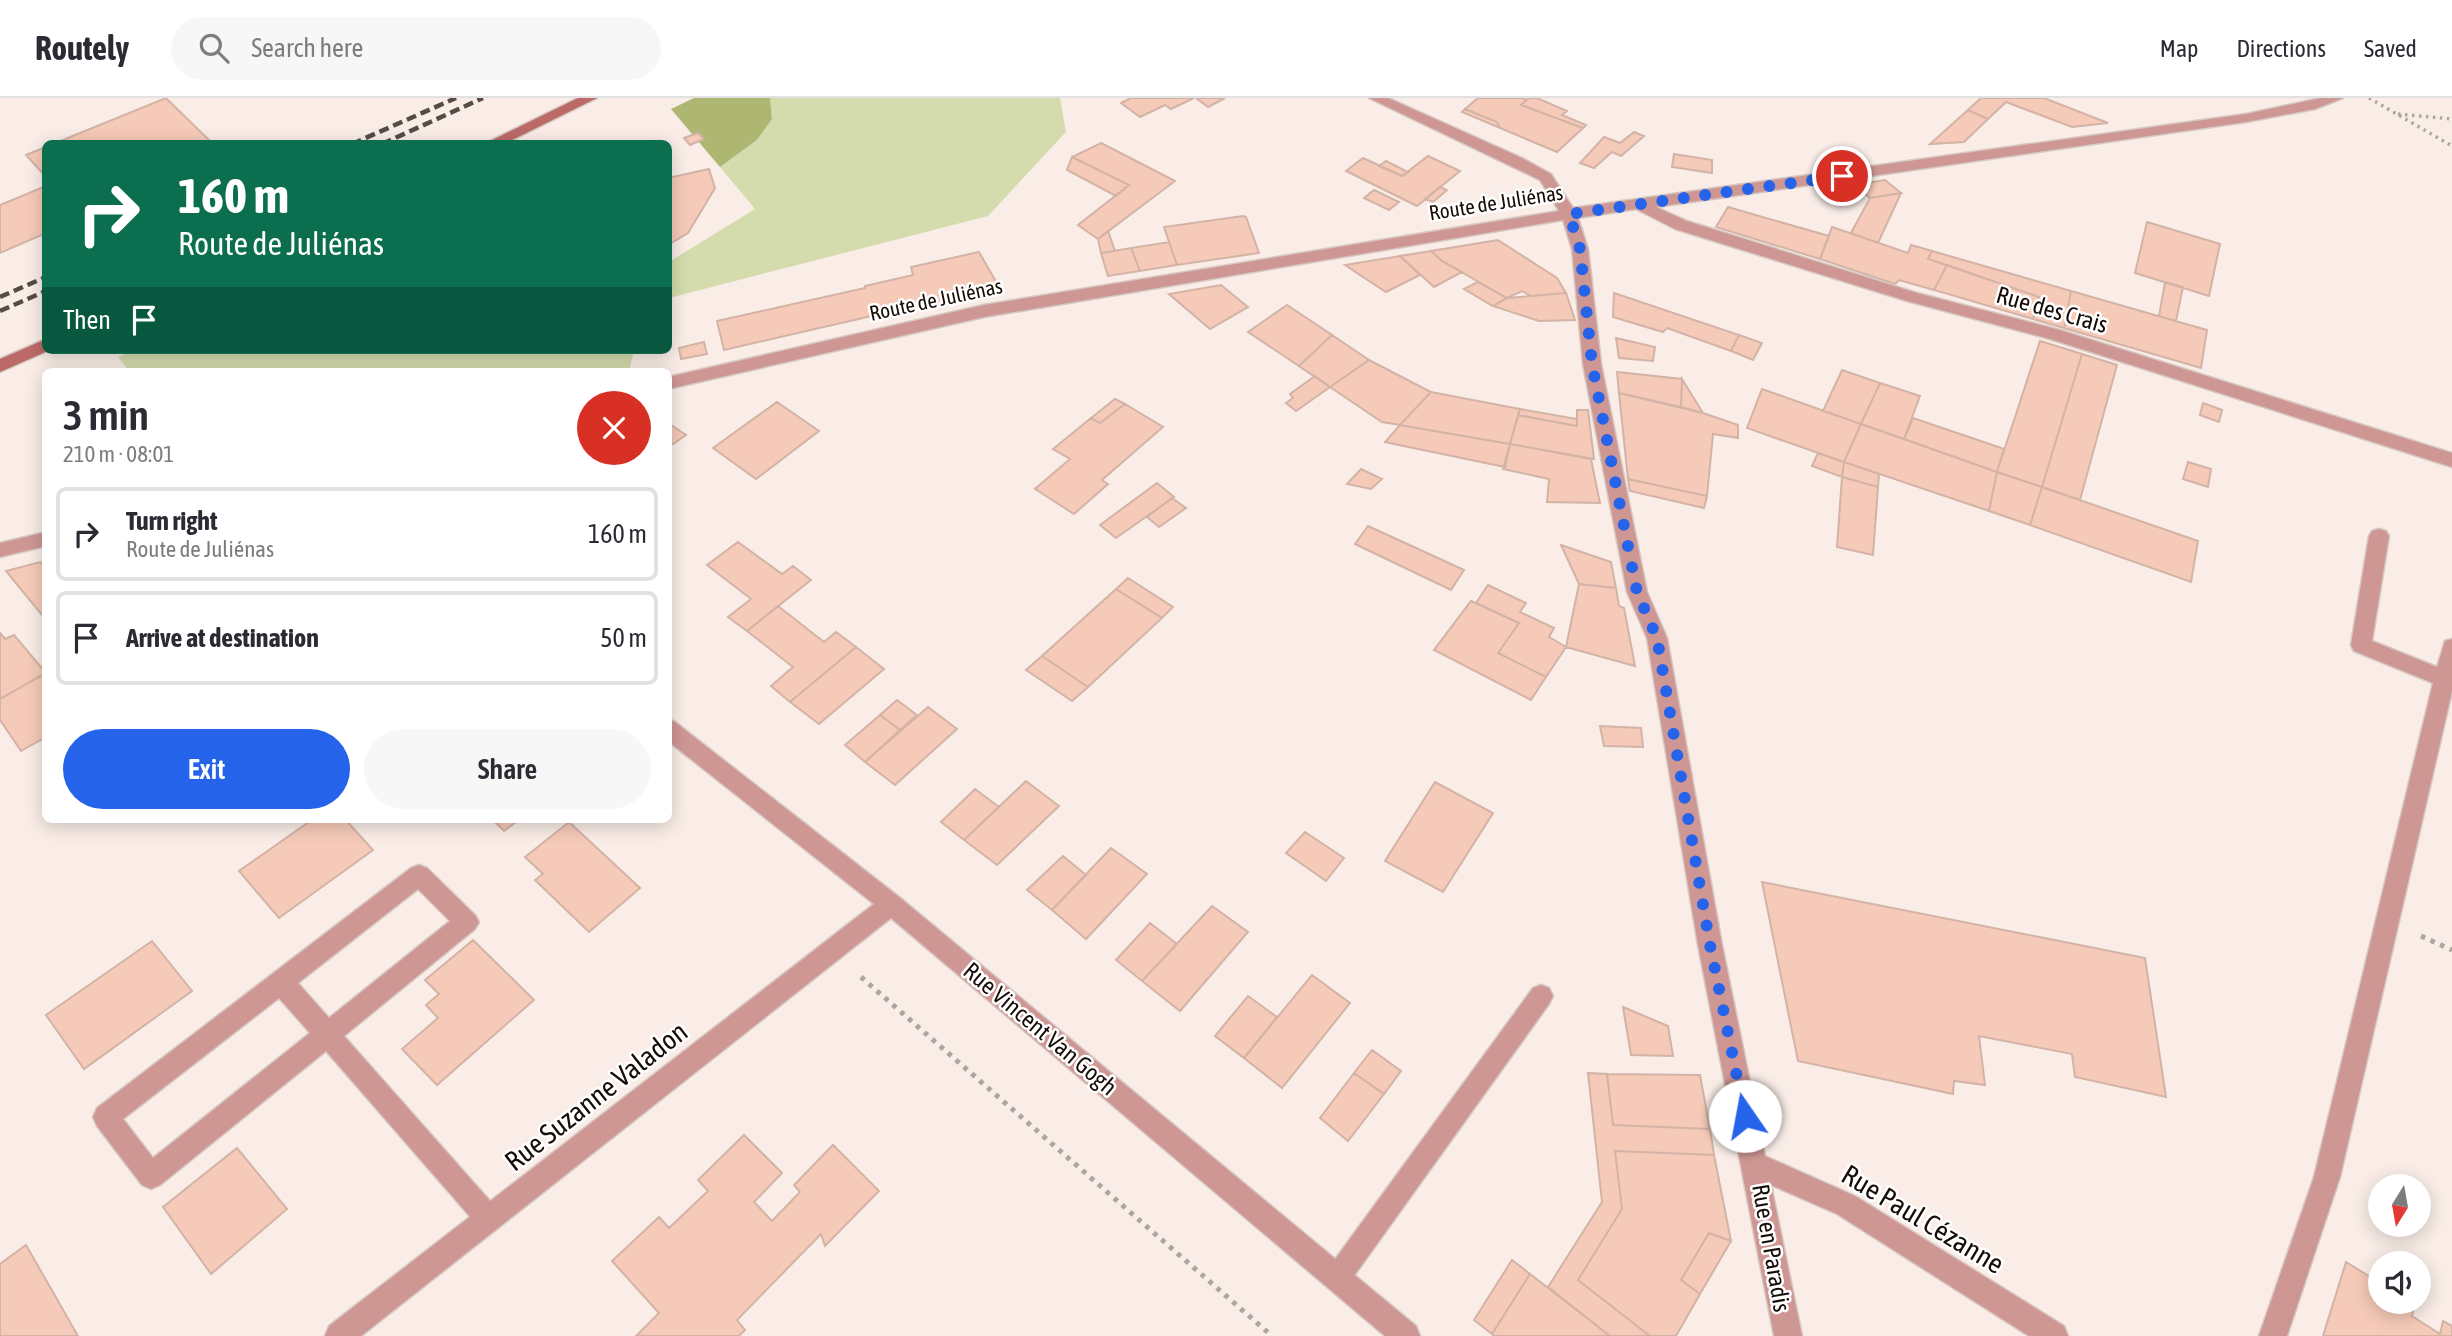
<!DOCTYPE html>
<meta charset="utf-8">
<style>
body{margin:0;font-family:"Asap Condensed",sans-serif;background:#f7f7f7;color:#2b2b33;height:100vh;display:flex;flex-direction:column;font-size:26px;white-space:nowrap}
*{box-sizing:border-box;margin:0}
p{font-size:23px;color:#7c7c81}
.icon{flex:none;width:38px;height:38px;fill:none;stroke:currentColor;stroke-width:2;stroke-linecap:round;stroke-linejoin:round}
.map{position:relative;flex:1;overflow:hidden}
.sheet{position:absolute;left:42px;top:270px;width:630px;height:455px;display:flex;flex-direction:column;background:#fff;border-radius:10px;box-shadow:0 4px 18px #0003}
.sheet>*{flex:none}
.top-card{position:absolute;left:42px;top:42px;width:630px;height:214px;border-radius:10px;box-shadow:0 4px 18px #0003;background:#0b6e4f;color:#fff;overflow:hidden}
.needle{width:46px;rotate:191deg}
.buttons{position:absolute;left:2368px;top:1076px;display:grid;gap:14px}
.buttons a{display:grid;place-items:center;width:63px;height:63px;border-radius:50%;background:#fff;box-shadow:0 4px 18px #0003;font-size:35px}
.pin{position:absolute;display:grid;place-items:center;width:60px;height:60px;color:#fff;margin:-30px;border:4px solid #fff;border-radius:50%;box-shadow:0 2px 7px #0007}
.me{position:absolute;width:77px;margin:-38px;rotate:348deg;stroke-linejoin:round;filter:drop-shadow(0 0 5px #0008)}
.turn{display:flex;align-items:center;gap:24px;height:147px;padding:0 21px;font-size:32px}
.turn .icon{width:91px;height:91px;stroke-width:2.5}
.turn b{display:block;font-size:49px;line-height:60px}
.then{display:flex;align-items:center;height:66px;padding:0 21px;background:#0003;gap:14px;font-size:26px}
.round{display:grid;place-items:center;flex:none;width:74px;height:74px;border-radius:37px;background:#f7f7f7}
.overview{display:flex;align-items:center;justify-content:space-between;height:119px;padding:0 21px}
h1{font-size:42px;font-weight:600;line-height:52px}
.button{display:flex;gap:14px;margin-top:auto;padding:14px 21px}
.button a{flex:1;height:80px;border-radius:42px;background:#2563eb;color:#fff;font-size:28px;font-weight:600;line-height:80px;text-align:center}
.button a+a{background:#f7f7f7;color:#2b2b33}
ul{padding:0;list-style:none}
li{display:flex;align-items:center;gap:21px;height:94px;margin:0 14px 10px;padding:0 7px;border:4px solid #e1e1e2;border-radius:10px}
li div{flex:1}
li b{display:block;font-size:26px}
li em{font-style:normal}
header{display:flex;align-items:center;gap:42px;box-sizing:border-box;height:98px;padding:0 35px;background:#fff;border-bottom:2px solid #e1e1e2}
header strong{font-size:33px}
nav{display:flex;gap:38px;margin-inline-start:auto;font-size:24px}
.search{width:490px;height:63px;background:#f7f7f7;display:flex;align-items:center;gap:18px;box-sizing:border-box;padding:0 24px;border-radius:38px;color:#7c7c81;font-size:26px}
.map>svg:first-child{display:block}
</style>
<header>
<strong>Routely</strong>
<div class="search"><svg class="icon" aria-label="search" viewBox="0 0 24 24"><circle cx="10" cy="10" r="6"/><path d="M15 15l6 6"/></svg>Search here</div>
<nav><a>Map</a><a>Directions</a><a>Saved</a></nav>
</header>
<div class="map">
<svg width="2452" height="1238" viewBox="0 0 2452 1238">
<rect width="100%" height="100%" fill="#faede7"/>
<path fill="#d4dcad" d="M 770,0 L 1060,0 L 1066,34 L 988,118 L 669,200 L 669,164 L 755,111 L 720,69 L 757,42 L 772,21 Z
M 134,252 L 634,252 L 629,273 L 129,273 L 118,259 Z"/>
<path fill="#adb772" d="M 694,0 L 770,0 L 772,21 L 757,42 L 720,69 L 671,11 Z"/>
<path fill="#f6cab8" stroke="#d2b3a6" stroke-width="2" d="M 166,0 L 213,46 L 53,46 Z
M 1131,0 L 1194,0 L 1171,11 L 1165,7 L 1140,19 L 1121,5 Z
M 1196,0 L 1225,0 L 1208,9 Z
M 1478,0 L 1521,0 L 1527,2 L 1521,7 L 1583,30 L 1557,54 L 1500,30 L 1497,24 L 1465,11 Z
M 1529,0 L 1537,0 L 1567,13 L 1562,17 L 1586,27 L 1583,30 L 1521,7 Z
M 1981,0 L 2044,0 L 2108,25 L 2072,29 L 2006,4 L 1988,21 L 1968,12 Z
M 1465,11 L 1497,24 L 1500,30 L 1462,14 Z
M 1968,12 L 1988,21 L 1964,44 L 1930,46 Z
M 1634,34 L 1644,38 L 1621,58 L 1612,54 L 1594,70 L 1580,65 L 1604,39 L 1620,45 Z
M 698,35 L 704,41 L 690,47 L 684,40 Z
M 1101,45 L 1175,83 L 1098,141 L 1078,127 L 1129,87 L 1072,59 Z
M 46,49 L 46,79 L 26,57 Z
M 1674,56 L 1712,62 L 1712,75 L 1672,69 Z
M 1428,58 L 1460,73 L 1417,108 L 1346,73 L 1363,60 L 1402,78 Z
M 1072,59 L 1129,87 L 1116,98 L 1067,72 Z
M 1386,63 L 1408,74 L 1402,78 L 1379,68 Z
M 709,71 L 715,90 L 688,135 L 668,147 L 668,80 Z
M 1885,82 L 1901,95 L 1870,100 L 1854,87 Z
M 46,88 L 46,135 L 0,155 L 0,107 Z
M 1440,89 L 1447,92 L 1433,104 L 1425,101 Z
M 1374,92 L 1399,104 L 1389,112 L 1364,100 Z
M 1901,95 L 1878,145 L 1851,135 L 1870,100 Z
M 1728,109 L 1829,138 L 1820,161 L 1716,129 Z
M 1243,118 L 1246,119 L 1259,155 L 1177,167 L 1164,129 Z
M 2147,124 L 2220,146 L 2209,198 L 2135,175 Z
M 1832,129 L 1908,155 L 1911,147 L 1932,153 L 1928,161 L 1947,167 L 1934,192 L 1899,182 L 1895,186 L 1820,161 Z
M 1108,133 L 1115,153 L 1101,155 L 1098,141 Z
M 1498,142 L 1557,180 L 1566,195 L 1531,198 L 1522,193 L 1507,200 L 1442,163 L 1431,153 Z
M 1169,144 L 1177,167 L 1140,173 L 1131,150 Z
M 1131,150 L 1140,173 L 1108,178 L 1101,155 Z
M 1431,153 L 1442,163 L 1462,174 L 1434,189 L 1400,158 Z
M 1932,153 L 2071,193 L 2064,230 L 2033,221 L 2039,199 L 1928,161 Z
M 979,154 L 1002,194 L 902,211 L 724,252 L 717,223 L 865,190 L 865,188 L 913,177 L 911,169 Z
M 1400,158 L 1420,177 L 1386,194 L 1345,167 Z
M 1947,167 L 2039,199 L 2033,221 L 1934,192 Z
M 1478,184 L 1507,200 L 1493,208 L 1464,191 Z
M 2165,184 L 2183,189 L 2176,223 L 2159,218 Z
M 1221,187 L 1248,209 L 1210,231 L 1169,196 Z
M 2071,193 L 2207,232 L 2201,270 L 2064,230 Z
M 1566,195 L 1575,222 L 1539,223 L 1493,208 L 1507,200 Z
M 1614,195 L 1739,237 L 1731,253 L 1667,230 L 1663,234 L 1613,219 Z
M 1287,207 L 1332,237 L 1299,268 L 1248,234 Z
M 1332,237 L 1369,262 L 1330,289 L 1299,268 Z
M 1739,237 L 1762,245 L 1753,262 L 1731,253 Z
M 1616,240 L 1655,249 L 1653,263 L 1619,260 Z
M 2040,243 L 2082,256 L 2042,389 L 1997,374 Z
M 704,244 L 707,256 L 681,261 L 679,250 Z
M 2082,256 L 2117,267 L 2080,402 L 2042,389 Z
M 1369,262 L 1431,294 L 1400,327 L 1382,324 L 1330,289 Z
M 1842,272 L 1880,285 L 1861,326 L 1823,313 Z
M 1617,274 L 1682,281 L 1681,309 L 1619,295 Z
M 1315,278 L 1330,289 L 1296,313 L 1286,305 L 1293,300 L 1290,296 Z
M 1682,281 L 1703,315 L 1681,309 Z
M 1880,285 L 1920,298 L 1904,341 L 1861,326 Z
M 1762,291 L 1861,326 L 1844,364 L 1747,330 Z
M 1431,294 L 1520,311 L 1510,346 L 1400,327 Z
M 1619,295 L 1703,315 L 1738,327 L 1738,340 L 1713,336 L 1707,398 L 1628,381 Z
M 1115,301 L 1125,306 L 1100,325 L 1091,320 Z
M 777,304 L 819,333 L 756,381 L 713,350 Z
M 2203,305 L 2222,312 L 2219,324 L 2200,317 Z
M 1125,306 L 1163,329 L 1102,382 L 1108,386 L 1074,416 L 1035,391 L 1070,361 L 1053,351 L 1091,320 L 1100,325 Z
M 1520,311 L 1577,321 L 1577,328 L 1518,317 Z
M 1577,312 L 1588,312 L 1594,361 L 1510,346 L 1518,317 L 1577,328 Z
M 1913,320 L 2004,351 L 1997,374 L 1904,341 Z
M 668,325 L 686,337 L 673,346 L 668,343 Z
M 1861,326 L 1997,374 L 1989,413 L 1844,364 Z
M 1400,327 L 1510,346 L 1505,369 L 1385,344 Z
M 1510,346 L 1591,361 L 1600,405 L 1547,404 L 1549,381 L 1503,371 Z
M 1818,355 L 1844,364 L 1842,379 L 1812,368 Z
M 1844,364 L 1879,376 L 1878,389 L 1842,379 Z
M 2188,364 L 2211,371 L 2208,389 L 2183,381 Z
M 1361,371 L 1382,381 L 1371,391 L 1347,386 Z
M 1997,374 L 2042,389 L 2030,427 L 1989,413 Z
M 1842,379 L 1878,389 L 1873,457 L 1837,449 Z
M 1628,381 L 1707,398 L 1704,410 L 1630,393 Z
M 1157,385 L 1174,399 L 1116,440 L 1100,427 Z
M 2042,389 L 2198,443 L 2191,484 L 2030,427 Z
M 1172,400 L 1186,410 L 1159,429 L 1147,419 Z
M 1368,428 L 1464,472 L 1451,492 L 1355,446 Z
M 738,444 L 782,476 L 793,468 L 811,482 L 747,533 L 728,519 L 751,501 L 707,467 Z
M 1561,447 L 1611,464 L 1616,490 L 1579,486 Z
M 40,464 L 46,470 L 46,522 L 6,473 Z
M 1128,480 L 1173,509 L 1162,520 L 1116,491 Z
M 1579,486 L 1616,490 L 1619,508 L 1624,510 L 1635,568 L 1566,549 Z
M 1488,487 L 1526,505 L 1520,514 L 1554,530 L 1549,539 L 1566,549 L 1546,579 L 1498,555 L 1519,525 L 1476,505 Z
M 1116,491 L 1162,520 L 1088,589 L 1042,558 Z
M 1471,503 L 1519,525 L 1498,555 L 1546,579 L 1531,602 L 1434,552 Z
M 778,508 L 824,544 L 836,534 L 856,549 L 790,604 L 771,588 L 793,569 L 747,533 Z
M 0,535 L 5,541 L 14,537 L 46,575 L 0,601 Z
M 856,549 L 884,571 L 819,626 L 790,604 Z
M 1042,558 L 1088,589 L 1072,603 L 1026,572 Z
M 46,575 L 46,639 L 21,653 L 0,622 L 0,601 Z
M 897,602 L 917,617 L 900,632 L 880,617 Z
M 928,609 L 957,631 L 895,687 L 865,664 Z
M 880,617 L 900,632 L 865,664 L 845,647 Z
M 1600,628 L 1641,630 L 1643,649 L 1604,648 Z
M 1026,683 L 1059,708 L 997,767 L 964,742 Z
M 1435,684 L 1493,715 L 1443,794 L 1385,763 Z
M 975,691 L 999,709 L 964,742 L 941,724 Z
M 313,721 L 345,721 L 373,752 L 279,820 L 239,773 Z
M 492,721 L 520,721 L 504,733 Z
M 569,724 L 640,790 L 589,834 L 535,782 L 543,776 L 525,759 Z
M 1305,734 L 1344,760 L 1326,783 L 1286,755 Z
M 1111,750 L 1147,776 L 1086,841 L 1052,812 Z
M 1063,758 L 1086,777 L 1052,812 L 1027,792 Z
M 1762,784 L 2145,860 L 2166,999 L 2075,979 L 2072,956 L 1979,938 L 1985,987 L 1954,983 L 1953,996 L 1798,963 Z
M 1212,808 L 1248,834 L 1180,913 L 1142,883 Z
M 1150,825 L 1177,846 L 1142,883 L 1116,862 Z
M 473,842 L 534,902 L 437,987 L 402,951 L 438,920 L 426,907 L 439,896 L 425,882 Z
M 152,843 L 192,893 L 84,971 L 46,917 Z
M 1312,877 L 1350,905 L 1282,990 L 1244,960 Z
M 1248,898 L 1277,919 L 1244,960 L 1215,938 Z
M 1623,909 L 1668,928 L 1673,958 L 1631,957 Z
M 1372,952 L 1401,973 L 1384,996 L 1354,975 Z
M 1354,975 L 1384,996 L 1348,1043 L 1320,1020 Z
M 1588,975 L 1607,976 L 1613,1027 L 1710,1031 L 1714,1057 L 1615,1053 L 1622,1111 L 1578,1182 L 1650,1238 L 1610,1238 L 1548,1189 L 1602,1104 Z
M 1607,976 L 1700,977 L 1710,1031 L 1613,1027 Z
M 744,1037 L 782,1075 L 754,1104 L 772,1123 L 800,1094 L 794,1087 L 833,1047 L 879,1093 L 825,1148 L 821,1136 L 737,1222 L 745,1232 L 739,1238 L 636,1238 L 659,1215 L 612,1163 L 659,1119 L 669,1130 L 708,1093 L 698,1082 Z
M 237,1050 L 287,1111 L 211,1176 L 163,1109 Z
M 1615,1053 L 1714,1057 L 1731,1143 L 1709,1135 L 1681,1182 L 1700,1196 L 1676,1238 L 1650,1238 L 1578,1182 L 1622,1111 Z
M 1709,1135 L 1731,1143 L 1700,1196 L 1681,1182 Z
M 26,1147 L 78,1238 L 0,1238 L 0,1166 Z
M 1512,1162 L 1530,1176 L 1492,1236 L 1474,1222 Z
M 2346,1164 L 2380,1185 L 2380,1204 L 2413,1204 L 2415,1206 L 2412,1218 L 2440,1236 L 2443,1223 L 2452,1228 L 2452,1238 L 2323,1238 Z
M 1530,1176 L 1610,1238 L 1494,1238 L 1492,1236 Z"/>
<g fill="none" stroke-linecap="round" stroke-linejoin="round">
<g stroke="#d6c9c3" stroke-width="3">
<path id="lane" d="M 2379,431 L 2386,433 L 2389,438 L 2372,543 L 2437,569 L 2445,543 L 2452,541 L 2452,593 L 2340,1079 L 2287,1238 L 2259,1238 L 2314,1079 L 2433,585 L 2354,553 L 2351,547 L 2369,438 L 2372,433 Z
M 419,767 L 427,770 L 475,817 L 479,824 L 475,831 L 344,938 L 498,1112 L 502,1121 L 498,1130 L 489,1134 L 480,1130 L 326,953 L 160,1087 L 151,1091 L 142,1087 L 97,1028 L 93,1019 L 97,1010 L 411,770 ZM 418,791 L 450,823 L 329,920 L 298,885 ZM 279,900 L 310,935 L 153,1060 L 123,1021 Z
M 1541,887 L 1549,890 L 1553,898 L 1549,906 L 1346,1189 L 1337,1193 L 1328,1189 L 1324,1180 L 1328,1171 L 1533,890 Z"/>
</g>
<g stroke="#d6c9c3" stroke-width="3">
<path id="street" d="M 1369,0 L 1388,0 L 1522,60 L 1551,76 L 1573,110 L 2246,16 L 2321,0 L 2343,0 L 2315,11 L 2246,24 L 1656,109 L 1687,123 L 1917,195 L 2060,232 L 2452,355 L 2452,369 L 2050,241 L 1907,203 L 1675,131 L 1636,111 L 1578,120 L 1588,151 L 1601,266 L 1647,494 L 1667,540 L 1722,847 L 1765,1058 L 1855,1098 L 2064,1228 L 2068,1238 L 2029,1238 L 1837,1116 L 1771,1087 L 1802,1238 L 1774,1238 L 1698,847 L 1647,540 L 1627,494 L 1583,266 L 1572,151 L 1563,122 L 984,219 L 668,291 L 668,279 L 984,207 L 1559,113 L 1540,82 Z
M 46,434 L 46,448 L 0,459 L 0,445 Z
M 668,621 L 675,624 L 899,799 L 1416,1228 L 1420,1238 L 1385,1238 L 891,820 L 361,1238 L 325,1238 L 329,1228 L 874,806 L 668,643 Z"/>
</g>
<g stroke="#d6c9c3" stroke-width="3">
<path id="secondary" d="M 578,0 L 597,0 L 504,46 L 484,46 Z
M 46,241 L 46,252 L 50,252 L 0,274 L 0,261 Z"/>
</g>
<path stroke="#b0a49f" stroke-width="3.5" stroke-dasharray="2.5 4.5" stroke-linecap="butt" d="M 2369,0 L 2452,48
M 2398,16 L 2452,21"/>
<path stroke="#b0a49f" stroke-width="5" stroke-dasharray="4.5 6" stroke-linecap="butt" d="M 2421,838 L 2452,852
M 861,879 L 1272,1238"/>
<use href="#lane" fill="#cf9794" fill-rule="evenodd"/>
<use href="#street" fill="#cf9794" fill-rule="evenodd"/>
<use href="#secondary" fill="#bb6a68" fill-rule="evenodd"/>
<path stroke="#564b45" stroke-width="4.5" stroke-dasharray="10 5" stroke-linecap="butt" d="M 352,46 L 456,0
M 382,46 L 483,0
M 0,199 L 46,179
M 0,213 L 46,193"/>
</g>
<g fill="none" stroke-linecap="round" stroke-linejoin="round">
<path stroke="#2563eb" stroke-width="12" stroke-dasharray="0 21.6" d="M 1745,1018 L 1710,847 L 1657,540 L 1637,494 L 1592,266 L 1580,151 L 1569,116 L 1842,78"/>
</g>
<g text-anchor="middle" stroke-width="5" stroke-linejoin="round" paint-order="stroke">
<g font-size="21" fill="#170d08" stroke="#fff">
<text transform="translate(1496 105) rotate(-9)" y="7">Route de Juliénas</text>
<text transform="translate(936 202) rotate(-12)" y="7">Route de Juliénas</text>
</g>
<g font-size="24" fill="#170d08" stroke="#fff">
<text transform="translate(2052 212) rotate(16)" y="8">Rue des Crais</text>
<text transform="translate(1040 931) rotate(40)" y="8">Rue Vincent Van Gogh</text>
<text transform="translate(1771 1150) rotate(80)" y="8">Rue en Paradis</text>
</g>
<g font-size="28" fill="#170d08" stroke="#fff">
<text transform="translate(596 998) rotate(-38)" y="10">Rue Suzanne Valadon</text>
<text transform="translate(1923 1121) rotate(31)" y="10">Rue Paul Cézanne</text>
</g>
</g>
</svg>
<div class="buttons">
<a><svg class="needle" viewBox="-14 -14 28 28"><path d="M0-13l5 13h-10z" fill="#e53935"/><path d="M0 13l5-13h-10z" fill="#7c7c81"/></svg></a>
<a><svg class="icon" aria-label="sound" viewBox="0 0 24 24"><path d="M4 9h4l5-4v14l-5-4H4zM17 9q2 3 0 6"/></svg></a>
</div>
<div class="pin" style="left:1842px;top:78px;background:#d93025"><svg class="icon" aria-label="arrive" viewBox="0 0 24 24"><path d="M6 21V4h12l-3 4 3 4H6"/></svg></div>
<svg class="me" style="left:1745px;top:1018px" viewBox="-20 -20 40 40"><circle r="19" fill="#fff"/><path d="M0-13L10 11 0 6-10 11z" fill="#2563eb"/></svg>
<div class="top-card">
<div class="turn"><svg class="icon" aria-label="right" viewBox="0 0 24 24"><path d="M7 20v-9h11M14 6l5 5-5 5"/></svg><div><b>160 m</b>Route de Juliénas</div></div>
<div class="then">Then<svg class="icon" aria-label="arrive" viewBox="0 0 24 24"><path d="M6 21V4h12l-3 4 3 4H6"/></svg></div>
</div>
<section class="sheet">
<div class="overview"><div><h1>3 min</h1><p>210 m · 08:01</p></div><a class="round" style="background:#d93025;color:#fff"><svg class="icon" aria-label="close" viewBox="0 0 24 24"><path d="M6 6l12 12M18 6L6 18"/></svg></a></div>
<ul>
<li><svg class="icon" aria-label="right" viewBox="0 0 24 24"><path d="M7 20v-9h11M14 6l5 5-5 5"/></svg><div><b>Turn right</b><p>Route de Juliénas</p></div><em>160 m</em></li>
<li><svg class="icon" aria-label="arrive" viewBox="0 0 24 24"><path d="M6 21V4h12l-3 4 3 4H6"/></svg><div><b>Arrive at destination</b></div><em>50 m</em></li>
</ul>
<div class="button"><a>Exit</a><a>Share</a></div>
</section>
</div>
